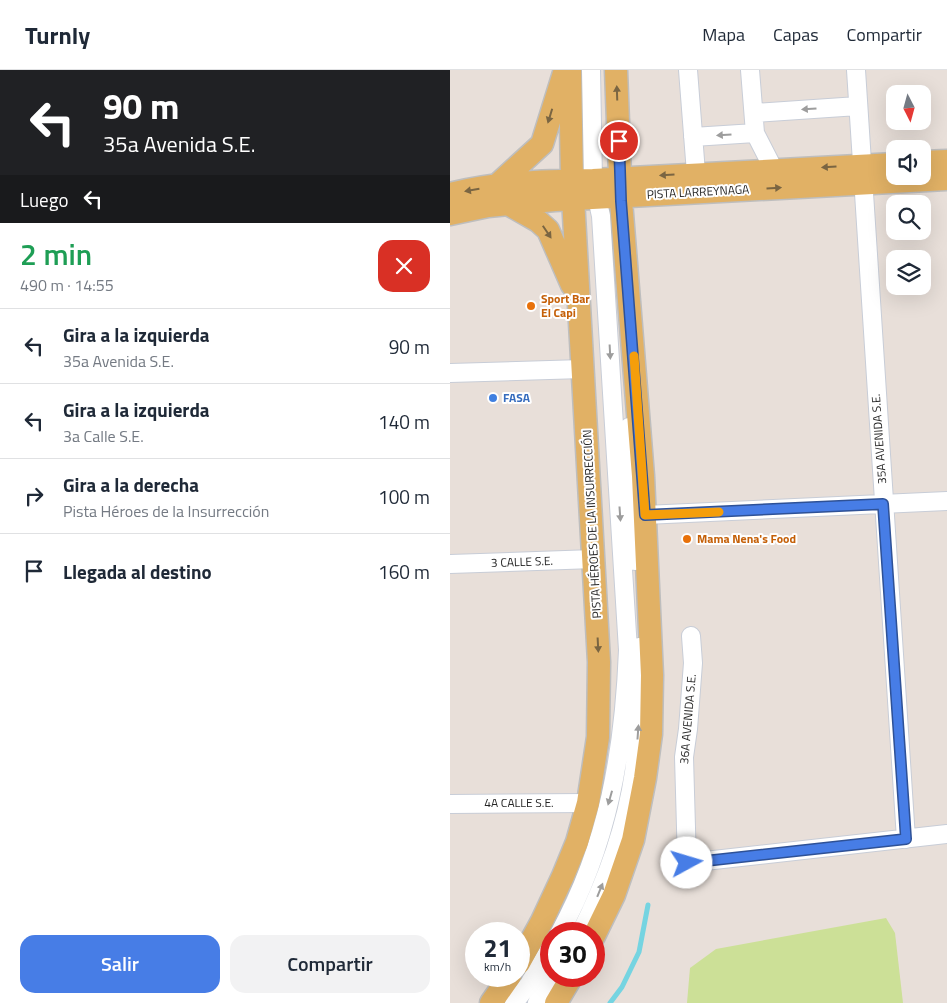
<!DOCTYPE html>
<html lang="es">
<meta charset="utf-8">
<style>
body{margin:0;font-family:"Titillium Web",sans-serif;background:#f2f2f3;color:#1f2937;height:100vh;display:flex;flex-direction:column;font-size:19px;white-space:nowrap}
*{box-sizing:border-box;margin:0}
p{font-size:16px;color:#747a83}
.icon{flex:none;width:28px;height:28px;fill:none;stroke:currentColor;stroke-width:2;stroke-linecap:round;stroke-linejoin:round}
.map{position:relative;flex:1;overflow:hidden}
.sheet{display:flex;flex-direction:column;background:#fff;width:450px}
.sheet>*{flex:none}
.banner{background:#202124;color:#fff;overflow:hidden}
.needle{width:32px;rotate:174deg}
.tools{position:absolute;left:436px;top:15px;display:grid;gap:10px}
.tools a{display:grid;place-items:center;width:45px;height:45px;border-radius:10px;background:#fff;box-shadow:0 5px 20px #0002;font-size:25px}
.speed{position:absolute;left:15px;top:852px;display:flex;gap:10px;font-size:25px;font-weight:700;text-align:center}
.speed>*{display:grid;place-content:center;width:65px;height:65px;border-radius:50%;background:#fff;box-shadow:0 5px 20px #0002;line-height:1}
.speed small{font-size:12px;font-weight:400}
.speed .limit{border:8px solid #d22;background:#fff;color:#111}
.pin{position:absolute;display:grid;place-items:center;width:42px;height:42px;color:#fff;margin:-21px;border:2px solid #fff;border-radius:50%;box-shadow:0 1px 5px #0007}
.me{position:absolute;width:55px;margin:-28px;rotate:84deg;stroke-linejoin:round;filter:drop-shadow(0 0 4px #0008)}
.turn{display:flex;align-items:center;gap:18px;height:105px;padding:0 20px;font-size:22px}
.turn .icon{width:65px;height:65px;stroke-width:2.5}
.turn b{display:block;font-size:35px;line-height:42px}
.then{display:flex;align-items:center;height:48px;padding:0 20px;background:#0003;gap:10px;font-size:19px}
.round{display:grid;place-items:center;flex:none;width:52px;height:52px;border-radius:15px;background:#f2f2f3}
.overview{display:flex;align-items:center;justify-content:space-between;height:85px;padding:0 20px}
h1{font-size:30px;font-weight:600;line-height:38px;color:#1e9e55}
.cta{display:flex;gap:10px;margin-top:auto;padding:10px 20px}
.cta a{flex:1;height:58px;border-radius:15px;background:#477de6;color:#fff;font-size:20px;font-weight:600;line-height:58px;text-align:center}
.cta a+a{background:#f2f2f3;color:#1f2937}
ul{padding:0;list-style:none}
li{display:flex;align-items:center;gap:15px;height:75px;padding:0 20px;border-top:1px solid #e0e1e3}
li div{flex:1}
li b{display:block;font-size:19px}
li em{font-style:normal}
header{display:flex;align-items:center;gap:30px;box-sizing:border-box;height:70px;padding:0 25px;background:#fff;border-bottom:1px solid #e0e1e3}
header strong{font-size:24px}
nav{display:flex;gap:28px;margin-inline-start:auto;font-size:18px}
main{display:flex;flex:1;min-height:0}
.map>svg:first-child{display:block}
</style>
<header>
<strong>Turnly</strong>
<nav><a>Mapa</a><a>Capas</a><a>Compartir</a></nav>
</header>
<main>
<section class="sheet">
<div class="banner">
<div class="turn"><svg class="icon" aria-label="left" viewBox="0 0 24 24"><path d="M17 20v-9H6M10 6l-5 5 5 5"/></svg><div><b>90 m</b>35a Avenida S.E.</div></div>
<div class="then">Luego<svg class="icon" aria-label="left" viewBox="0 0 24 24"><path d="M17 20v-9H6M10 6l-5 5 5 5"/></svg></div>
</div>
<div class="overview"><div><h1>2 min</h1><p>490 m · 14:55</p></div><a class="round" style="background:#d93025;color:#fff"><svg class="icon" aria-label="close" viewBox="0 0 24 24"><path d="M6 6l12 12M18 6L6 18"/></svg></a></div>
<ul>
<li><svg class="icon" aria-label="left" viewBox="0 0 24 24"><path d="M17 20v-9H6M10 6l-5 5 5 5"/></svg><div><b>Gira a la izquierda</b><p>35a Avenida S.E.</p></div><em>90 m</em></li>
<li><svg class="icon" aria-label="left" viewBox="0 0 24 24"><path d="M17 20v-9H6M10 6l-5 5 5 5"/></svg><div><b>Gira a la izquierda</b><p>3a Calle S.E.</p></div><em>140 m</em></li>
<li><svg class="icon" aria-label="right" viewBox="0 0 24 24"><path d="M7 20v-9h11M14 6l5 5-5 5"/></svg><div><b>Gira a la derecha</b><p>Pista Héroes de la Insurrección</p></div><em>100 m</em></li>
<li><svg class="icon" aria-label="arrive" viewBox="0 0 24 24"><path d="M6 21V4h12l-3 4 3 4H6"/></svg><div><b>Llegada al destino</b></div><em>160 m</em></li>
</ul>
<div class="cta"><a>Salir</a><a>Compartir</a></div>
</section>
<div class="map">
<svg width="497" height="933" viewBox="0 0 497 933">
<rect width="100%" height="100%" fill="#e8dfd9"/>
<path fill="#cce097" d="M 436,848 L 445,863 L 453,933 L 237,933 L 240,898 L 266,879 Z"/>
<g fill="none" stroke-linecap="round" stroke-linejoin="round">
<path stroke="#75d4e1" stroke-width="5" d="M 160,933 L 172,917 L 189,882 L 198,835"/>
<g stroke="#c8cdd7" stroke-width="20">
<path id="minor" d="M 238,0 L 246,103
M 300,0 L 305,63 L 324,100
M 406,0 L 456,769
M 304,43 L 408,36
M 243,67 L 305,63
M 0,303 L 133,299
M 179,357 L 185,491
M 195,445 L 497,431
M 0,494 L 144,489
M 241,566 L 243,593 L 238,659 L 234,687 L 237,793 L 497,764
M 0,734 L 138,733
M 109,864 C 158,775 174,681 178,580 L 151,146 L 143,110 L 141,0
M 130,864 C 155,814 176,758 184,702 C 190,660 190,619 189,577
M 64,933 L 79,914 L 101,877
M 87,933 L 104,906"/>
</g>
<g stroke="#bebebe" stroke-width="25">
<path id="major" d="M 472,92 L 497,91
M 46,116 L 92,74 L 114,3
M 0,124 C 47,112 95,111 143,110 L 445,94
M 58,134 L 88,151 L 98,160 L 122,215
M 0,144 L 38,136 L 105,130 L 497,109
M 144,866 L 164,825 L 183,770 L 195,708 L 201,664 L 202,605 L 193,406 L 171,131 L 166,0
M 69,893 L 92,851 L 113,806 L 127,772 L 138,733 L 148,667 L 149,592 L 122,110 L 120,0
M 41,933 L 60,906
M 106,933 L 122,906"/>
</g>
<use href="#minor" stroke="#fff" stroke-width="18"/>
<use href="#major" stroke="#e1b165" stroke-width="22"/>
</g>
<defs><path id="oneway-solid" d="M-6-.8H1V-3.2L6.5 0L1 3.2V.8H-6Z" transform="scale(1.25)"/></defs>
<g fill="#7a6542">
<use href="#oneway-solid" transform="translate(167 23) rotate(-92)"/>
<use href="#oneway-solid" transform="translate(100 46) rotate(107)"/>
<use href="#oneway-solid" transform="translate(379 97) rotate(177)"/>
<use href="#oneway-solid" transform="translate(217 105) rotate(177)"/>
<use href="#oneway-solid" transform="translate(324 118) rotate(-3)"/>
<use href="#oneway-solid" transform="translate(22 120) rotate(170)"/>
<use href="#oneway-solid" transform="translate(97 162) rotate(56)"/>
<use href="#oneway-solid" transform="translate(148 575) rotate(87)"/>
</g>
<g fill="#9d9d9d">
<use href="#oneway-solid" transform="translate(359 39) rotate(176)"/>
<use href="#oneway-solid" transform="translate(274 65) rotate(176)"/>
<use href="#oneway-solid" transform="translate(160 282) rotate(87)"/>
<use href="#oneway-solid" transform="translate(170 444) rotate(86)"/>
<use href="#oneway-solid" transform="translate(188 662) rotate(-86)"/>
<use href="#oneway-solid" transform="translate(160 728) rotate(106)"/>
<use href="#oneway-solid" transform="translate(150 820) rotate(-68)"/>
</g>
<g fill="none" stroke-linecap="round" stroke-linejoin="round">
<g stroke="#2e5196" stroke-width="12">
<path id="route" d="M 169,71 L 171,131 L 195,445 L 433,434 L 456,769 L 237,793"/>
</g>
<use href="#route" stroke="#477de6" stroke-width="9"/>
<path stroke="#f59e0b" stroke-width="9" d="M 184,286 L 195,445 L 269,442"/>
</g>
<g fill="#e8710a" stroke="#fff" stroke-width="2">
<circle cx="81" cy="236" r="5"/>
<circle cx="237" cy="469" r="5"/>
</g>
<circle fill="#3f7fe0" stroke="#fff" stroke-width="2" cx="43" cy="328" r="5"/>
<g text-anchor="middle" stroke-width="4" stroke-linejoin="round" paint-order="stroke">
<g font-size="12" fill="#262626" stroke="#fff">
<text transform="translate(248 122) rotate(-3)" y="4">PISTA LARREYNAGA</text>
<text transform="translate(429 369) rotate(-94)" y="4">35A AVENIDA S.E.</text>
<text transform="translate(142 454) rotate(-93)" y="4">PISTA HÉROES DE LA INSURRECCIÓN</text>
<text transform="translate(72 492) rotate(-2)" y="4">3 CALLE S.E.</text>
<text transform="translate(238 649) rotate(-85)" y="4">36A AVENIDA S.E.</text>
<text x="69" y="737">4A CALLE S.E.</text>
</g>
<g font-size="12" font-weight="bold" fill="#c56008" stroke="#fff" text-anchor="start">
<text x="91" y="233">Sport Bar<tspan x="91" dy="14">El Capi</tspan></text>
<text x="247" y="473">Mama Nena's Food</text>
</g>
<g font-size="12" font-weight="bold" fill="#366cbe" stroke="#fff" text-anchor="start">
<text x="53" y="332">FASA</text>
</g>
</g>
</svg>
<div class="tools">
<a><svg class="needle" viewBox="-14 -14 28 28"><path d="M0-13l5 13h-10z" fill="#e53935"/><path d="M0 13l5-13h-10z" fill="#747a83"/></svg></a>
<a><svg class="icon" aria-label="sound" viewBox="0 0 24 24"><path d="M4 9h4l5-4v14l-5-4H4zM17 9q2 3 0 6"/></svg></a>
<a><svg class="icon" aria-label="search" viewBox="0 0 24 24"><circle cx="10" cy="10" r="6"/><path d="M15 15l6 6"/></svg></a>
<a><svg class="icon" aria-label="layers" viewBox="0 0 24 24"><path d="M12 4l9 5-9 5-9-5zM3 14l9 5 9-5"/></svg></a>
</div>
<div class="speed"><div>21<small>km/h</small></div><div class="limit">30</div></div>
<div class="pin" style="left:169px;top:71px;background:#d93025"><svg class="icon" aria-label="arrive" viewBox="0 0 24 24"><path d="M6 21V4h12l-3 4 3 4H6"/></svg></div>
<svg class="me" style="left:237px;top:793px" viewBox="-20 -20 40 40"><circle r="19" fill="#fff"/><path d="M0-13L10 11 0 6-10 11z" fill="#477de6"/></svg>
</div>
</main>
